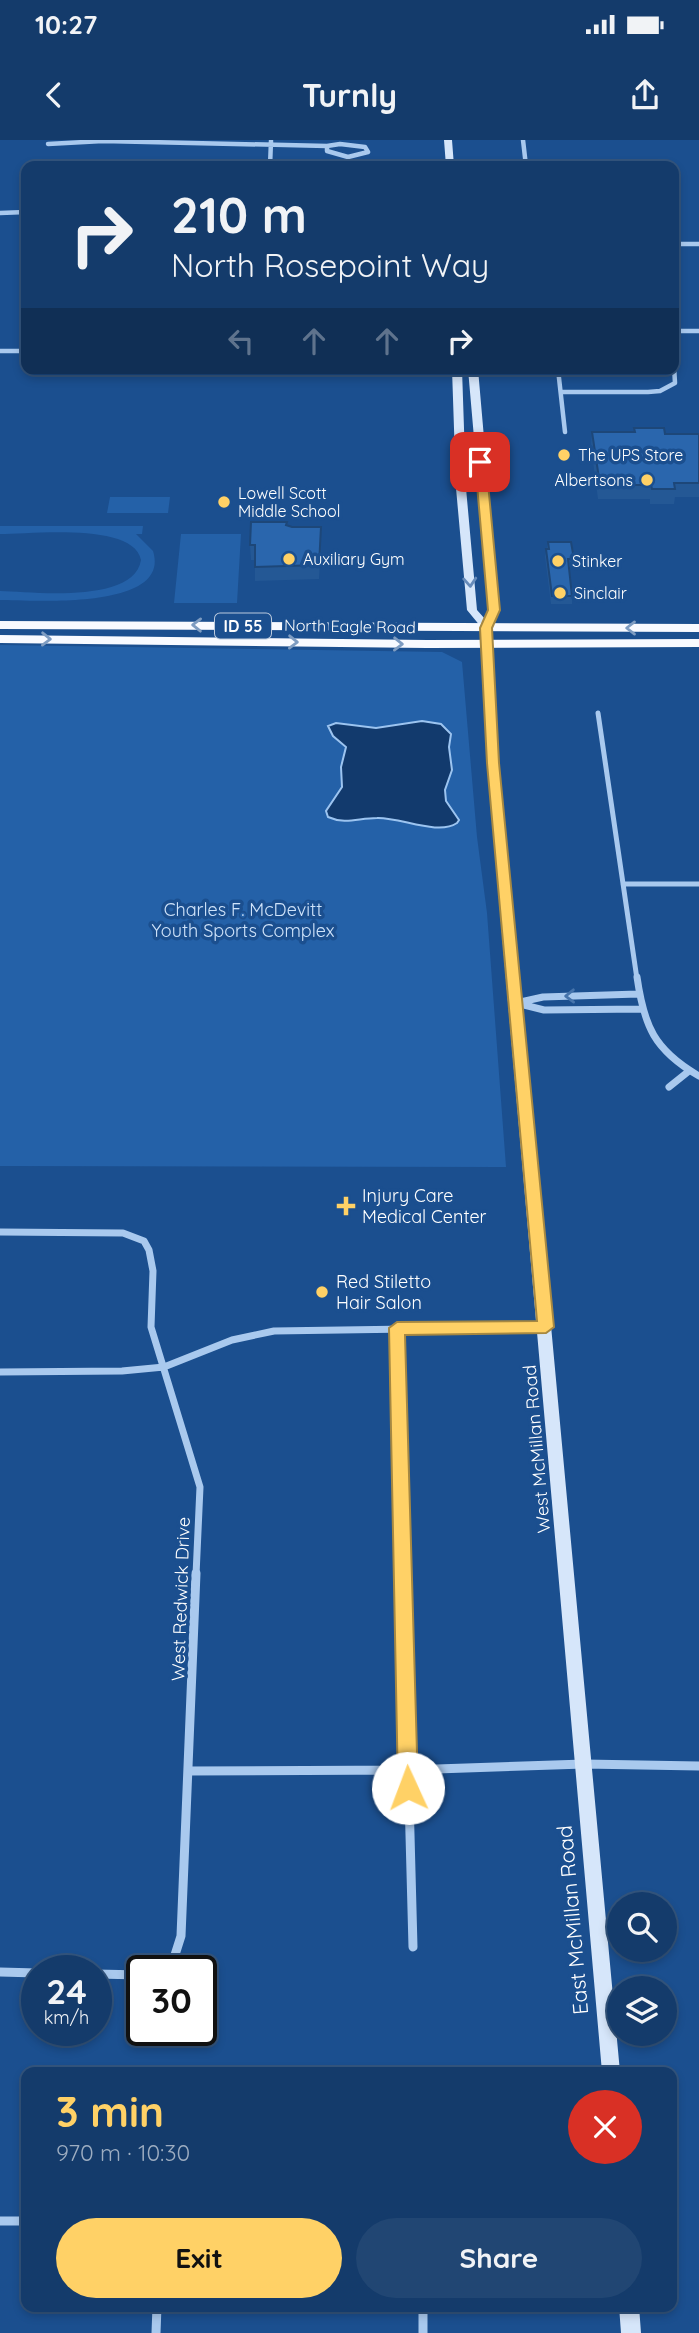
<!DOCTYPE html>
<meta charset="utf-8">
<style>
body{margin:0;font-family:Quicksand,sans-serif;background:#214673;color:#f1f3f6;height:100vh;display:flex;flex-direction:column;font-size:26px;white-space:nowrap}
*{box-sizing:border-box;margin:0}
p{font-size:23px;color:#9dadc1}
.icon{flex:none;width:38px;height:38px;fill:none;stroke:currentColor;stroke-width:2;stroke-linecap:round;stroke-linejoin:round}
.map{position:relative;flex:1;overflow:hidden}
.details{position:absolute;left:21px;top:1927px;width:656px;height:245px;display:flex;flex-direction:column;background:#143b6b;border-radius:14px;box-shadow:0 4px 10px #0003,0 0 0 2px #33557e}
.details>*{flex:none}
.banner{position:absolute;left:21px;top:21px;width:658px;height:214px;border-radius:14px;box-shadow:0 4px 10px #0003,0 0 0 2px #33557e;background:#143b6b;color:#f1f3f6;overflow:hidden}
.buttons{position:absolute;left:607px;top:1752px;display:grid;gap:14px}
.buttons a{display:grid;place-items:center;width:70px;height:70px;border-radius:50%;background:#143b6b;box-shadow:0 4px 10px #0003,0 0 0 2px #33557e;font-size:35px}
.speed{position:absolute;left:21px;top:1815px;display:flex;gap:14px;font-size:35px;font-weight:700;text-align:center}
.speed>*{display:grid;place-content:center;width:91px;height:91px;border-radius:50%;background:#143b6b;box-shadow:0 4px 10px #0003,0 0 0 2px #33557e;line-height:1}
.speed small{font-size:18px;font-weight:400}
.speed .limit{border:4px solid #111;border-radius:10px;background:#fff;color:#111}
.pin{position:absolute;display:grid;place-items:center;width:60px;height:60px;color:#fff;margin:-30px;border-radius:14px;box-shadow:0 4px 10px #0006}
.me{position:absolute;width:77px;margin:-38px;rotate:358deg;stroke-linejoin:round;filter:drop-shadow(0 0 5px #0008)}
.turn{display:flex;align-items:center;gap:24px;height:147px;padding:0 35px;font-size:32px}
.turn .icon{width:91px;height:91px;stroke-width:2.5}
.turn b{display:block;font-size:49px;line-height:60px}
.lanes{display:flex;align-items:center;height:66px;padding:0 35px;background:#0003;justify-content:center;gap:35px;direction:ltr}
.lanes .off{opacity:.35}
.round{display:grid;place-items:center;flex:none;width:74px;height:74px;border-radius:37px;background:#214673}
.head{display:flex;align-items:center;justify-content:space-between;height:119px;padding:0 35px}
h1{font-size:42px;font-weight:700;line-height:52px;color:#ffd166}
.action{display:flex;gap:14px;margin-top:auto;padding:14px 35px}
.action a{flex:1;height:80px;border-radius:42px;background:#ffd166;color:#111;font-size:28px;font-weight:700;line-height:80px;text-align:center}
.action a+a{background:#214673;color:#f1f3f6}
.status{display:flex;justify-content:space-between;align-items:center;height:49px;padding:0 35px;background:#143b6b;direction:ltr}
.status svg{height:19px;fill:currentColor}
header{display:flex;justify-content:space-between;align-items:center;height:91px;padding:0 35px;background:#143b6b;font-size:32px;font-weight:700}
.map>svg:first-child{display:block}
</style>
<div class="status"><b>10:27</b><svg viewBox="0 0 49 12"><path d="M0 12V9h3v3zM5 12V6h3v6zM10 12V3h3v9zM15 12V0h3v12zM26 1h20v11H26zM47 4h2v5h-2z"/></svg></div>
<header><svg class="icon" aria-label="back" viewBox="0 0 24 24"><path d="M15 5l-7 7 7 7"/></svg>Turnly<svg class="icon" aria-label="share" viewBox="0 0 24 24"><path d="M12 15V3M7 8l5-5 5 5M5 13v7h14v-7"/></svg></header>
<div class="map">
<svg width="699" height="2193" viewBox="0 0 699 2193">
<rect width="100%" height="100%" fill="#1b4f8f"/>
<path fill="#2461a8" d="M 110,357 L 170,357 L 168,373 L 107,373 Z
M 0,386 L 143,386 L 142,394 L 136,394 L 153,411 C 172,471 30,460 0,460 L 0,451 C 33,452 134,464 141,420 C 134,382 31,394 0,394 Z
M 181,394 L 241,394 L 237,463 L 174,463 Z
M 0,505 L 442,512 L 462,522 L 477,697 L 487,773 L 506,1027 L 0,1026 Z"/>
<path fill="#123a6d" stroke="#9cc4f0" stroke-width="2" d="M 422,581 L 441,584 L 451,594 L 449,607 L 452,630 L 445,650 L 446,661 L 459,680 L 457,683 C 438,696 400,677 377,678 C 358,678 346,685 328,677 L 326,671 L 342,647 L 341,627 L 346,607 L 333,596 L 328,586 L 336,583 L 376,588 Z"/>
<g fill="none" stroke-linecap="round" stroke-linejoin="round">
<path stroke="#a9c9ee" stroke-width="4.5" d="M 523,0 L 526,26
M 48,4 L 103,1 L 327,6
M 340,4 L 365,7 L 368,12 L 348,17 L 327,11 L 327,6 Z
M 270,26 L 271,1
M 0,73 L 26,72
M 674,104 L 699,104
M 674,191 L 699,191
M 0,211 L 26,211
M 558,229 L 565,292
M 561,252 L 648,252 L 660,251 L 675,243 L 674,226"/>
<path stroke="#a9c9ee" stroke-width="5" d="M 598,573 L 637,839
M 623,744 L 699,744"/>
<path stroke="#a9c9ee" stroke-width="7" d="M 637,837 C 644,886 654,910 699,936
M 638,854 L 543,857 L 516,863 L 544,870 L 641,869
M 669,947 L 689,931
M 0,1092 L 123,1093 L 144,1101 L 149,1110 L 153,1131 L 151,1187 L 200,1347 L 196,1435
M 397,1189 L 403,1435
M 0,1232 L 122,1231 L 164,1227 L 232,1200 L 274,1191 L 545,1187"/>
<path stroke="#a9c9ee" stroke-width="9" d="M 403,1433 L 413,1807
M 188,1631 L 407,1630 L 584,1624 L 699,1626
M 160,1830 L 174,1818 L 181,1796 L 196,1433
M 0,1832 L 37,1833
M 96,1834 L 142,1835
M 0,2081 L 26,2081
M 423,2166 L 423,2193
M 156,2193 L 157,2166"/>
<path fill="#d6e6fa" fill-rule="evenodd" d="M 444,0 L 452,0 L 454,26 L 446,26 Z
M 452,229 L 462,229 L 466,348 L 477,470 L 485,479 L 489,470 L 468,229 L 478,229 L 499,470 L 491,487 L 499,623 L 620,1932 L 602,1932 L 487,623 L 481,487 L 467,470 L 456,348 Z
M 619,2166 L 639,2166 L 641,2193 L 621,2193 Z"/>
<path fill="#f8faff" fill-rule="evenodd" d="M 0,481 L 699,484 L 699,492 L 0,489 Z
M 0,495 L 427,500 L 699,499 L 699,507 L 427,508 L 0,503 Z"/>
</g>
<path fill="#245895" d="M 634,288 L 665,294 L 699,294 L 699,357 L 675,357 L 674,364 L 650,364 L 650,359 L 598,359 L 591,306 L 592,292 L 634,292 Z
M 286,385 L 321,401 L 319,439 L 255,441 L 255,420 L 251,420 L 250,405 Z
M 548,402 L 574,419 L 573,426 L 569,426 L 572,456 L 572,464 L 551,464 L 545,416 Z"/>
<path fill="#2a66ad" stroke="#1d4779" stroke-width="2" d="M 634,288 L 664,288 L 665,294 L 699,294 L 699,343 L 674,343 L 675,349 L 652,349 L 651,345 L 600,345 L 592,292 L 635,292 Z
M 251,382 L 287,382 L 286,385 L 292,387 L 321,387 L 319,425 L 255,427 L 255,405 L 250,405 Z
M 548,402 L 571,402 L 574,419 L 568,419 L 572,456 L 552,456 L 546,409 L 549,409 Z"/>
<defs><path id="oneway-chevron" d="M-2-3.5L2.5 0L-2 3.5" fill="none" stroke-width="1.6" stroke-linecap="round" stroke-linejoin="round" transform="scale(1.75)"/></defs>
<use stroke="#668bba" href="#oneway-chevron" transform="translate(470 442) rotate(86)"/>
<g stroke="#7e9cc1">
<use href="#oneway-chevron" transform="translate(197 485) rotate(-179)"/>
<use href="#oneway-chevron" transform="translate(631 488) rotate(180)"/>
<use href="#oneway-chevron" transform="translate(46 499) rotate(1)"/>
<use href="#oneway-chevron" transform="translate(293 502) rotate(1)"/>
<use href="#oneway-chevron" transform="translate(398 504) rotate(1)"/>
</g>
<use stroke="#4674ac" href="#oneway-chevron" transform="translate(570 856) rotate(179)"/>
<path fill="#ffd166" stroke="#a68842" stroke-width="2" d="M 480,319 L 486,322 L 500,470 L 492,488 L 499,623 L 554,1187 L 546,1193 L 405,1195 L 418,1648 L 415,1655 L 408,1657 L 401,1655 L 398,1648 L 389,1188 L 397,1182 L 537,1181 L 487,623 L 480,488 L 488,470 L 475,322 Z"/>
<g fill="#ffd166" stroke="#1b4f8f" stroke-width="2.5">
<circle cx="564" cy="315" r="7"/>
<circle cx="647" cy="340" r="7"/>
<circle cx="224" cy="362" r="7"/>
<circle cx="289" cy="419" r="7"/>
<circle cx="558" cy="421" r="7"/>
<circle cx="560" cy="453" r="7"/>
<path d="M342.5 1055.5h7v7h7v7h-7v7h-7v-7h-7v-7h7z"/>
<circle cx="322" cy="1152" r="7"/>
</g>
<g text-anchor="middle" stroke-width="7" stroke-linejoin="round" paint-order="stroke">
<g font-size="16" fill="#fff" stroke="#1b4f8f" text-anchor="start">
<text x="578" y="321">The UPS Store</text>
<text x="633" y="346" text-anchor="end">Albertsons</text>
<text x="238" y="359">Lowell Scott<tspan x="238" dy="18">Middle School</tspan></text>
<text x="303" y="425">Auxiliary Gym</text>
<text x="572" y="427">Stinker</text>
<text x="574" y="459">Sinclair</text>
</g>
<rect fill="#1b4f8f" stroke="#bbcadd" stroke-width="2" x="215" y="473.5" width="56" height="25" rx="5"/>
<g font-size="16" font-weight="bold" fill="#fff">
<text x="243" y="492">ID 55</text>
</g>
<g font-size="16" fill="#fff" stroke="#1b4f8f">
<text transform="translate(350 486) rotate(1)" y="6">North Eagle Road</text>
</g>
<g font-size="18" fill="#cfe3fa" stroke="#1b4f8f">
<text x="243" y="776">Charles F. McDevitt<tspan x="243" dy="21">Youth Sports Complex</tspan></text>
</g>
<g font-size="18" fill="#fff" stroke="#1b4f8f" text-anchor="start">
<text x="362" y="1062">Injury Care<tspan x="362" dy="21">Medical Center</tspan></text>
<text x="336" y="1148">Red Stiletto<tspan x="336" dy="21">Hair Salon</tspan></text>
</g>
<g font-size="18" fill="#fff" stroke="#1b4f8f">
<text transform="translate(537 1309) rotate(-95)" y="6">West McMillan Road</text>
<text transform="translate(181 1459) rotate(-88)" y="6">West Redwick Drive</text>
</g>
<g font-size="21" fill="#fff" stroke="#1b4f8f">
<text transform="translate(573 1780) rotate(-95)" y="7">East McMillan Road</text>
</g>
</g>
</svg>
<div class="buttons">
<a><svg class="icon" aria-label="search" viewBox="0 0 24 24"><circle cx="10" cy="10" r="6"/><path d="M15 15l6 6"/></svg></a>
<a><svg class="icon" aria-label="layers" viewBox="0 0 24 24"><path d="M12 4l9 5-9 5-9-5zM3 14l9 5 9-5"/></svg></a>
</div>
<div class="speed"><div>24<small>km/h</small></div><div class="limit">30</div></div>
<div class="pin" style="left:480px;top:322px;background:#d93025"><svg class="icon" aria-label="arrive" viewBox="0 0 24 24"><path d="M6 21V4h12l-3 4 3 4H6"/></svg></div>
<svg class="me" style="left:408px;top:1648px" viewBox="-20 -20 40 40"><circle r="19" fill="#fff"/><path d="M0-13L10 11 0 6-10 11z" fill="#ffd166"/></svg>
<div class="banner">
<div class="turn"><svg class="icon" aria-label="right" viewBox="0 0 24 24"><path d="M7 20v-9h11M14 6l5 5-5 5"/></svg><div><b>210 m</b>North Rosepoint Way</div></div>
<div class="lanes"><svg class="icon off" aria-label="left" viewBox="0 0 24 24"><path d="M17 20v-9H6M10 6l-5 5 5 5"/></svg><svg class="icon off" aria-label="ahead" viewBox="0 0 24 24"><path d="M12 20V5M6 11l6-6 6 6"/></svg><svg class="icon off" aria-label="ahead" viewBox="0 0 24 24"><path d="M12 20V5M6 11l6-6 6 6"/></svg><svg class="icon" aria-label="right" viewBox="0 0 24 24"><path d="M7 20v-9h11M14 6l5 5-5 5"/></svg></div>
</div>
<section class="details">
<div class="head"><div><h1>3 min</h1><p>970 m · 10:30</p></div><a class="round" style="background:#d93025;color:#fff"><svg class="icon" aria-label="close" viewBox="0 0 24 24"><path d="M6 6l12 12M18 6L6 18"/></svg></a></div>
<div class="action"><a>Exit</a><a>Share</a></div>
</section>
</div>
